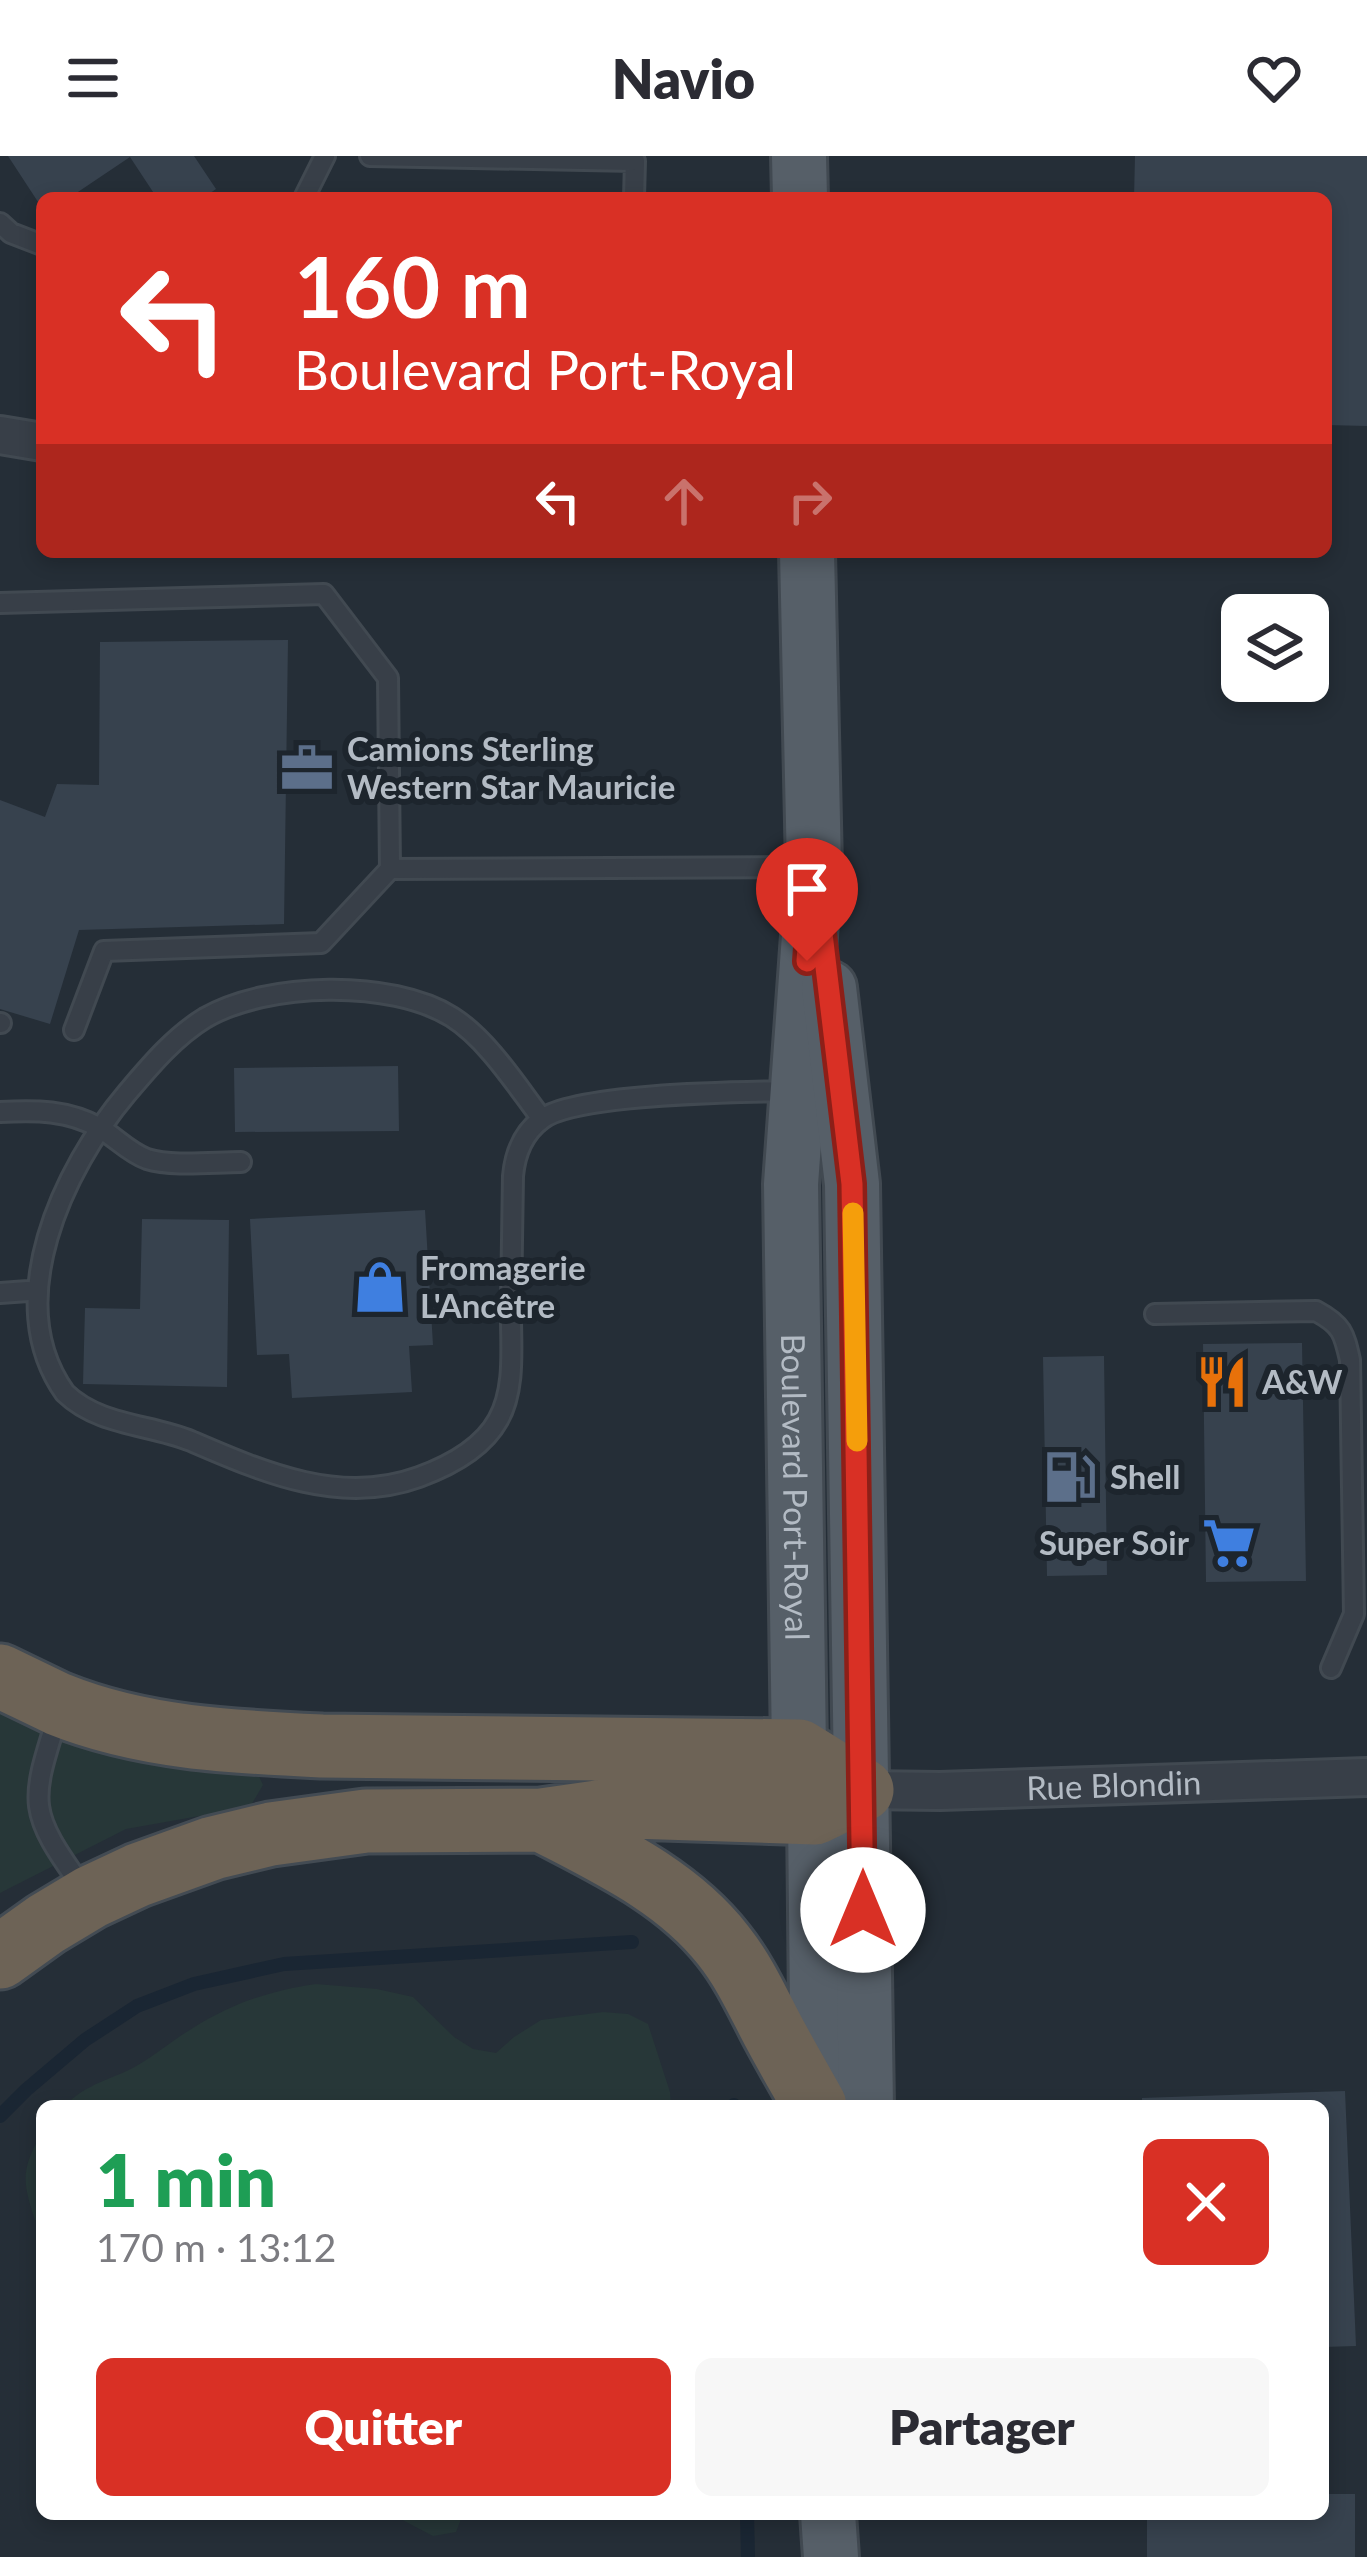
<!DOCTYPE html>
<html lang="fr">
<meta charset="utf-8">
<style>
body{margin:0;font-family:Lato,sans-serif;background:#f7f7f7;color:#2b2b33;height:100vh;display:flex;flex-direction:column;font-size:45px;white-space:nowrap}
*{box-sizing:border-box;margin:0}
p{font-size:39px;color:#7c7c81}
.icon{flex:none;width:66px;height:66px;fill:none;stroke:currentColor;stroke-width:2;stroke-linecap:round;stroke-linejoin:round}
.map{position:relative;flex:1;overflow:hidden}
.panel{position:absolute;left:36px;top:1944px;width:1293px;height:420px;display:flex;flex-direction:column;background:#fff;border-radius:18px;box-shadow:0 6px 18px #0003}
.panel>*{flex:none}
.banner{position:absolute;left:36px;top:36px;width:1296px;height:366px;border-radius:18px;box-shadow:0 6px 18px #0003;background:#d93025;color:#fff;overflow:hidden}
.tools{position:absolute;left:1221px;top:438px;display:grid;gap:24px}
.tools a{display:grid;place-items:center;width:108px;height:108px;border-radius:18px;background:#fff;box-shadow:0 6px 18px #0003;font-size:60px}
.pin{position:absolute;display:grid;place-items:center;width:102px;height:102px;color:#fff;margin:-123px -51px;border-radius:50% 50% 50% 0;rotate:-45deg;box-shadow:0 0 12px #0007}
.pin .icon{rotate:45deg}
.me{position:absolute;width:132px;margin:-66px;rotate:0deg;stroke-linejoin:round;filter:drop-shadow(0 0 9px #0008)}
.turn{display:flex;align-items:center;gap:42px;height:252px;padding:0 60px;font-size:54px}
.turn .icon{width:156px;height:156px;stroke-width:2.5}
.turn b{display:block;font-size:84px;line-height:102px}
.lanes{display:flex;align-items:center;height:114px;padding:0 60px;background:#0003;justify-content:center;gap:60px;direction:ltr}
.lanes .off{opacity:.35}
.round{display:grid;place-items:center;flex:none;width:126px;height:126px;border-radius:18px;background:#f7f7f7}
.head{display:flex;align-items:center;justify-content:space-between;height:204px;padding:0 60px}
h1{font-size:72px;font-weight:800;line-height:90px;color:#1e9e55}
.button{display:flex;gap:24px;margin-top:auto;padding:24px 60px}
.button a{flex:1;height:138px;border-radius:18px;background:#d93025;color:#fff;font-size:48px;font-weight:800;line-height:138px;text-align:center}
.button a+a{background:#f7f7f7;color:#2b2b33}
header{display:flex;justify-content:space-between;align-items:center;height:156px;padding:0 60px;background:#fff;font-size:54px;font-weight:800}
.map>svg:first-child{display:block}
</style>
<header><svg class="icon" aria-label="menu" viewBox="0 0 24 24"><path d="M4 6h16M4 12h16M4 18h16"/></svg>Navio<svg class="icon" aria-label="heart" viewBox="0 0 24 24"><path d="M12 20l-8-8c-3-5 5-10 8-4 3-6 11-1 8 4z"/></svg></header>
<div class="map">
<svg width="1367" height="2401" viewBox="0 0 1367 2401">
<rect width="100%" height="100%" fill="#252e37"/>
<path fill="#273738" d="M 0,1549 L 256,1614 L 263,1629 L 250,1651 L 126,1673 L 0,1737 Z
M 316,1828 L 377,1833 L 413,1841 L 454,1881 L 473,1893 L 496,1897 L 514,1881 L 541,1864 L 603,1856 L 628,1858 L 648,1868 L 670,1936 L 671,1950 L 65,1950 C 86,1927 112,1924 138,1909 C 157,1898 174,1883 193,1872 C 233,1847 269,1835 316,1828 Z
M 42,1977 L 42,2067 L 35,2064 C 22,2025 21,2013 42,1977 Z
M 391,2358 L 463,2358 L 456,2376 L 433,2380 Z"/>
<g fill="none" stroke-linecap="round" stroke-linejoin="round">
<path stroke="#1a2633" stroke-width="14" d="M 734,1949 L 734,1950
M 0,1960 L 26,1934 L 85,1884 L 137,1850 L 194,1828 L 284,1808 L 632,1786
M 747,2358 L 748,2401"/>
</g>
<path fill="#37424e" d="M 8,0 L 194,0 L 216,33 L 203,42 L 157,42 L 130,1 L 69,42 L 42,42 L 42,52 Z
M 1135,0 L 1367,0 L 1367,270 L 1326,269 L 1326,42 L 1134,42 Z
M 288,484 L 284,768 L 79,774 L 50,868 L 0,853 L 0,644 L 45,661 L 57,628 L 99,629 L 100,486 Z
M 398,910 L 399,975 L 235,976 L 234,912 Z
M 425,1054 L 433,1189 L 409,1190 L 412,1236 L 292,1242 L 289,1198 L 257,1199 L 250,1063 Z
M 142,1063 L 229,1064 L 227,1231 L 83,1228 L 85,1152 L 140,1153 Z
M 1302,1187 L 1306,1425 L 1206,1426 L 1203,1188 Z
M 1104,1200 L 1107,1419 L 1047,1420 L 1043,1201 Z
M 1345,1935 L 1356,2190 L 1323,2191 L 1323,1950 L 1142,1950 L 1142,1942 Z
M 1323,2338 L 1355,2338 L 1355,2401 L 1147,2401 L 1147,2358 L 1323,2358 Z"/>
<g fill="none" stroke-linecap="round" stroke-linejoin="round">
<g stroke="#414951" stroke-width="24">
<path id="service" d="M 370,0 L 635,5 L 634,42
M 304,42 L 325,0
M 0,67 L 11,77 L 42,89
M 0,447 L 324,438 L 388,522 L 390,713 L 809,711
M 0,867 L 1,867
M 74,874 L 104,795 L 321,787 L 390,713
M 0,956 C 36,954 68,954 100,972 C 116,982 130,997 147,1003 C 172,1011 214,1006 241,1006
M 542,963 C 516,929 488,884 452,861 C 391,823 267,826 205,862 C 174,881 150,910 127,937 C 63,1013 0,1146 65,1237 C 99,1270 150,1268 191,1285 C 263,1316 340,1350 419,1321 C 449,1310 482,1293 498,1264 C 517,1231 510,1184 511,1148 C 512,1105 512,1063 513,1020 C 515,998 523,977 542,963 C 577,937 745,936 794,935
M 0,1137 L 28,1135
M 1155,1158 L 1316,1155 C 1342,1169 1344,1177 1350,1204 L 1354,1458 L 1331,1512
M 58,1559 C 30,1648 27,1654 83,1732"/>
</g>
<g stroke="#414951" stroke-width="42">
<g id="minor">
<path d="M 0,279 L 42,286"/>
<path id="s1" d="M 862,1634 L 940,1635 L 1367,1621"/>
</g>
</g>
<g stroke="#414951" stroke-width="60">
<g id="primary">
<path d="M 799,0 L 800,42"/>
<path id="s2" d="M 807,396 L 814,711 L 791,1028 L 799,1595 L 815,1657 L 818,1950"/>
<path d="M 829,832 L 852,1028 L 866,1950"/>
<path d="M 828,2358 L 831,2401"/>
</g>
</g>
<g stroke="#434b53" stroke-width="69">
<path id="motorway" d="M 0,1520 C 19,1529 39,1539 58,1548 C 142,1582 233,1586 322,1590 L 799,1595 L 862,1634
M 542,1664 C 607,1698 677,1730 723,1789 C 743,1814 756,1842 770,1869 C 784,1896 800,1923 815,1950
M 0,1801 L 46,1768 L 91,1741 L 138,1719 L 213,1692 L 271,1678 L 366,1665 L 542,1664 L 632,1651 L 815,1657 L 862,1634"/>
</g>
<use href="#service" stroke="#383f48" stroke-width="18"/>
<use href="#minor" stroke="#383f48" stroke-width="36"/>
<use href="#primary" stroke="#565f68" stroke-width="54"/>
<use href="#motorway" stroke="#6d6356" stroke-width="63"/>
</g>
<g fill="none" stroke-linecap="round" stroke-linejoin="round">
<g stroke="#8d1f18" stroke-width="30">
<path id="route" d="M 807,805 L 814,711 L 852,1028 L 863,1754"/>
</g>
<use href="#route" stroke="#d93025" stroke-width="21"/>
<path stroke="#f59e0b" stroke-width="21" d="M 853,1057 L 857,1285"/>
</g>
<defs>
<g id="office-bare" transform="scale(4.14)"><path d="M-6-3h4V-5.5h4V-3h4V5H-6ZM-1-4.5V-3h2v-1.5ZM-6 0V1H6V0Z" fill="#5c6f8a" stroke="#1d252d" stroke-width="2.5" paint-order="stroke"/></g>
<g id="shop-bare" transform="scale(4.14)"><path d="M-5-2.5h2.3a2.7 3.5 0 0 1 5.4 0H5L5.5 6h-11ZM-1.5-2.5h3a1.5 2.3 0 0 0-3 0Z" fill="#3f7fe0" stroke="#1d252d" stroke-width="2.5" paint-order="stroke"/></g>
<g id="restaurant-bare" transform="scale(4.14)"><path d="M-5-6h1v4h1v-4h1v4h1v-4h1v5L-1.5 .5V6h-2V.5L-5-1ZM5-6V6H3V1.5H1.5Q1.5-4 5-6Z" fill="#e8710a" stroke="#1d252d" stroke-width="2.5" paint-order="stroke"/></g>
<g id="fuel-bare" transform="scale(4.14)"><path d="M-5.5-6h7V0h2V4h1.3V-2.5L3-4.5l.8-.8L6-3V5H2.5V1h-1V6h-7ZM-4.2-4.7v3.2H.2V-4.7Z" fill="#5c6f8a" stroke="#1d252d" stroke-width="2.5" paint-order="stroke"/></g>
<g id="supermarket-bare" transform="scale(4.14)"><path d="M-6-5.5h2.5l.6 2H6L4.5 2H-2.5L-4.4-4H-6ZM-1.5 3.2a1.3 1.3 0 1 0 .1 0ZM3 3.2a1.3 1.3 0 1 0 .1 0Z" fill="#3f7fe0" stroke="#1d252d" stroke-width="2.5" paint-order="stroke"/></g>
</defs>
<g fill-rule="evenodd">
<use href="#office-bare" x="307" y="612"/>
<use href="#shop-bare" x="380" y="1131"/>
<use href="#restaurant-bare" x="1222" y="1226"/>
<use href="#fuel-bare" x="1070" y="1321"/>
<use href="#supermarket-bare" x="1229" y="1387"/>
</g>
<g text-anchor="middle" stroke-width="12" stroke-linejoin="round" paint-order="stroke">
<g font-size="33" font-weight="bold" fill="#b3bbc4" stroke="#1d252d" text-anchor="start">
<text x="347" y="605">Camions Sterling<tspan x="347" dy="38">Western Star Mauricie</tspan></text>
<text x="420" y="1124">Fromagerie<tspan x="420" dy="38">L'Ancêtre</tspan></text>
<text x="1262" y="1238">A&amp;W</text>
<text x="1110" y="1333">Shell</text>
<text x="1189" y="1399" text-anchor="end">Super Soir</text>
</g>
<g font-size="33" fill="#b3bbc4" stroke="#1d252d">
<text dy="12" stroke="none"><textPath href="#s2" startOffset="936">Boulevard Port-Royal</textPath></text>
<text dy="12" stroke="none"><textPath href="#s1" startOffset="252">Rue Blondin</textPath></text>
</g>
</g>
</svg>
<div class="tools">
<a><svg class="icon" aria-label="layers" viewBox="0 0 24 24"><path d="M12 4l9 5-9 5-9-5zM3 14l9 5 9-5"/></svg></a>
</div>
<div class="pin" style="left:807px;top:805px;background:#d93025"><svg class="icon" aria-label="arrive" viewBox="0 0 24 24"><path d="M6 21V4h12l-3 4 3 4H6"/></svg></div>
<svg class="me" style="left:863px;top:1754px" viewBox="-20 -20 40 40"><circle r="19" fill="#fff"/><path d="M0-13L10 11 0 6-10 11z" fill="#d93025"/></svg>
<div class="banner">
<div class="turn"><svg class="icon" aria-label="left" viewBox="0 0 24 24"><path d="M17 20v-9H6M10 6l-5 5 5 5"/></svg><div><b>160 m</b>Boulevard Port-Royal</div></div>
<div class="lanes"><svg class="icon" aria-label="left" viewBox="0 0 24 24"><path d="M17 20v-9H6M10 6l-5 5 5 5"/></svg><svg class="icon off" aria-label="ahead" viewBox="0 0 24 24"><path d="M12 20V5M6 11l6-6 6 6"/></svg><svg class="icon off" aria-label="right" viewBox="0 0 24 24"><path d="M7 20v-9h11M14 6l5 5-5 5"/></svg></div>
</div>
<section class="panel">
<div class="head"><div><h1>1 min</h1><p>170 m · 13:12</p></div><a class="round" style="background:#d93025;color:#fff"><svg class="icon" aria-label="close" viewBox="0 0 24 24"><path d="M6 6l12 12M18 6L6 18"/></svg></a></div>
<div class="button"><a>Quitter</a><a>Partager</a></div>
</section>
</div>
